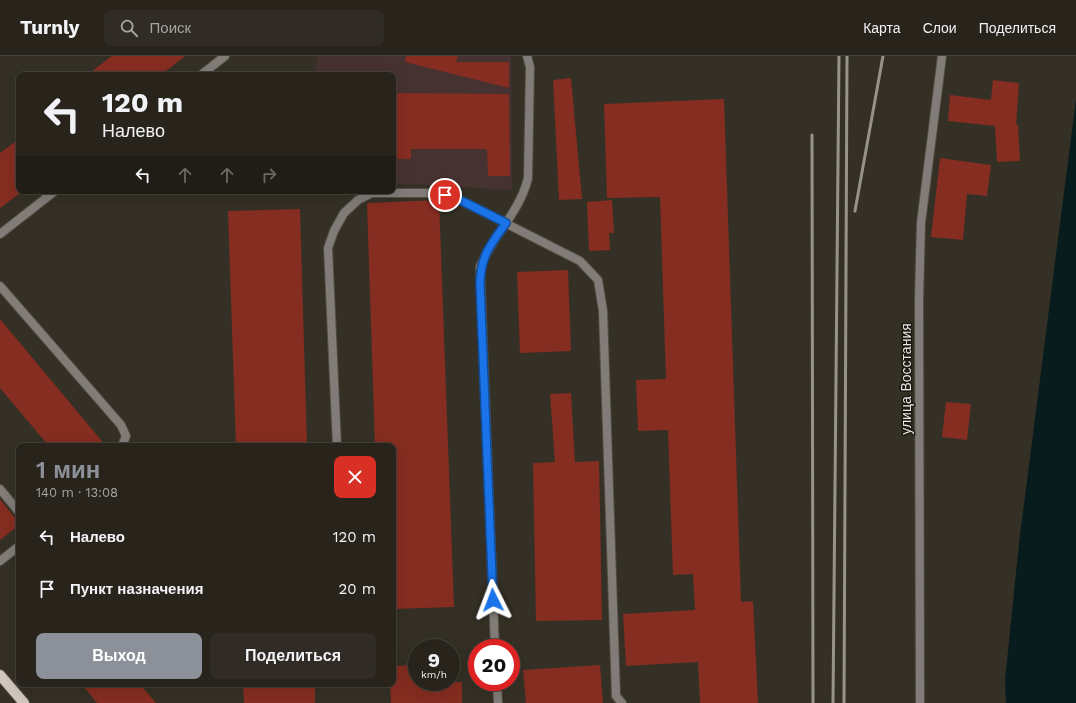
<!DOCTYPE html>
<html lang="ru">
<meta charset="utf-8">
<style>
body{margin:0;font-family:"Work Sans",sans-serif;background:#302c25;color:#f1f3f6;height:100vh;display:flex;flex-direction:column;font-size:15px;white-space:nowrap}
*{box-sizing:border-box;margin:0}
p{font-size:13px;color:#a5a4a3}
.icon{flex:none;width:22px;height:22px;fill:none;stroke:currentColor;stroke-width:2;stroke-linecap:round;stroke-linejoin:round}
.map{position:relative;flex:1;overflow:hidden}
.panel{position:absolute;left:16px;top:387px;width:380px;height:244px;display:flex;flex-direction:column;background:#28241c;border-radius:8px;box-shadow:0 4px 16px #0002,0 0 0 1px #44413b}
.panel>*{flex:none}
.guide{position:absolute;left:16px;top:16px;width:380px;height:122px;border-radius:8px;box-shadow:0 4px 16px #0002,0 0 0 1px #44413b;background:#28241c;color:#f1f3f6;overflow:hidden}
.speed{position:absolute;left:408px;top:583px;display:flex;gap:8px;font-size:20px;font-weight:700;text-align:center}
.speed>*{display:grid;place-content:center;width:52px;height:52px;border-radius:50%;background:#28241c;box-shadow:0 4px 16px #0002,0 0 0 1px #44413b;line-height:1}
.speed small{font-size:10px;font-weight:400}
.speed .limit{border:6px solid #d22;background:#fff;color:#111}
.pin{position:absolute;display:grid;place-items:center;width:34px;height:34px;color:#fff;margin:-17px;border:2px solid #fff;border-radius:50%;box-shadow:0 1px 4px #0007}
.me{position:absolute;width:44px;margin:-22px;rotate:357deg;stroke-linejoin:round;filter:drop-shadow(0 0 3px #0008)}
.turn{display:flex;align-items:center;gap:14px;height:84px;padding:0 20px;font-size:18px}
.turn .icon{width:52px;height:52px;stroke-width:2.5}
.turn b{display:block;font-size:28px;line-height:34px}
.lanes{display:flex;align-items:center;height:38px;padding:0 20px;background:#0003;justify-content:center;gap:20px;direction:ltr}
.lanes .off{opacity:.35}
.round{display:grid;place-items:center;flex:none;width:42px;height:42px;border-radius:8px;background:#302c25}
.head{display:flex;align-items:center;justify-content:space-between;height:68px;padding:0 20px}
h1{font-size:24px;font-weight:600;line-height:30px;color:#8c9099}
.button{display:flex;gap:8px;margin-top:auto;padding:8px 20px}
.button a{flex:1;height:46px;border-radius:8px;background:#8c9099;color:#fff;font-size:16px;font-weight:600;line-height:46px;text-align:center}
.button a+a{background:#302c25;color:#f1f3f6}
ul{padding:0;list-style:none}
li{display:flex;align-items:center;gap:12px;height:52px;padding:0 20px}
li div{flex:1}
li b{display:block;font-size:15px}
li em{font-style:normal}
header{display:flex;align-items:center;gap:24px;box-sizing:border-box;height:56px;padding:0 20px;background:#28241c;border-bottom:1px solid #44413b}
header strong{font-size:19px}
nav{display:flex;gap:22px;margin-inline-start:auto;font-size:14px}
.search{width:280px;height:36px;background:#302c25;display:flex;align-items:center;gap:10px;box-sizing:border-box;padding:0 14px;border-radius:8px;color:#a5a4a3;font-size:15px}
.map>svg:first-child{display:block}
</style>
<header>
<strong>Turnly</strong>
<div class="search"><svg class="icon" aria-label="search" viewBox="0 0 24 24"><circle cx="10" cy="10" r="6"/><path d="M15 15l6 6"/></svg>Поиск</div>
<nav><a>Карта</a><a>Слои</a><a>Поделиться</a></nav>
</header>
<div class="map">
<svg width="1076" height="647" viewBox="0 0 1076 647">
<rect width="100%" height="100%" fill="#353025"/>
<path fill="#463231" d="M 318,0 L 511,0 L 512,134 L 393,127 L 393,19 L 314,19 Z"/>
<path fill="#091c1d" d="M 1076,43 L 1076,647 L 1006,647 L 1005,624 L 1019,487 Z"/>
<path fill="#852d20" d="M 112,0 L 185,0 L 161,19 L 87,19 Z
M 406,0 L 458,0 L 456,6 L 509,6 L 509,32 L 405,6 Z
M 571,22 L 582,143 L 559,144 L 553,24 Z
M 993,24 L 1019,27 L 1016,69 L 1018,68 L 1020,105 L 997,106 L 995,70 L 948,65 L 950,39 L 991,44 Z
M 393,37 L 509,38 L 510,120 L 488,120 L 487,93 L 411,93 L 411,103 L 393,103 Z
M 724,43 L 741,546 L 753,545 L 758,647 L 700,647 L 698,606 L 626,610 L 623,558 L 695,554 L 693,518 L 673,519 L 668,374 L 638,375 L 636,324 L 666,323 L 660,141 L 607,142 L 604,48 Z
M 19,83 L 19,138 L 0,152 L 0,97 Z
M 940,102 L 991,109 L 987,140 L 967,138 L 963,184 L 931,181 Z
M 439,144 L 454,551 L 393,553 L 393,390 L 375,390 L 367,147 Z
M 612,144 L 614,177 L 609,177 L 610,194 L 589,195 L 587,146 Z
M 300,153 L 307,390 L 236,390 L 228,155 Z
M 568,214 L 571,295 L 520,297 L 517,216 Z
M 0,263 L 106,390 L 49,390 L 0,332 Z
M 571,337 L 575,406 L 599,405 L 602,564 L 536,565 L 533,407 L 555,406 L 550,338 Z
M 946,346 L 971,348 L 967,384 L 942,381 Z
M 0,443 L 19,467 L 19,469 L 0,484 Z
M 417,609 L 417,626 L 462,626 L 462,647 L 391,647 L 390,628 L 393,628 L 393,610 Z
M 600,609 L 603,647 L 526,647 L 523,614 Z
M 82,628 L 140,628 L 156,647 L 97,647 Z
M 243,628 L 315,628 L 315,647 L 244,647 Z"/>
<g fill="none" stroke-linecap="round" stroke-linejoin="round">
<g stroke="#524e43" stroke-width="10">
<path id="service" d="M 201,19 L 225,0
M 0,178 L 55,135
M 0,230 L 121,369 L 126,380 L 122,390
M 337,390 L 328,192 L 334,175 L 344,157 L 358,144 L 372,137 L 435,137 L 454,141 L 580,205 L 598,224 L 603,255 L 616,640 L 622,647
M 0,433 L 19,456
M 0,505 L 19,490
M 495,592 L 480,211 C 493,179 520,156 528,122 L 530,11 L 527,0
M 497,626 L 498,647"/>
</g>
<g stroke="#524e43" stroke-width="10">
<path id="minor" d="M 920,647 L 919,243 L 921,167 L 942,0"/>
</g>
<g stroke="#524e43" stroke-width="12">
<path id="primary" d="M 0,619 L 24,647"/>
</g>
<use href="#service" stroke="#827c79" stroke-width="8"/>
<use href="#minor" stroke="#827c79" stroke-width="8"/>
<use href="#primary" stroke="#d3c7c1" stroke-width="10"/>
<path stroke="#97938b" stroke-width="3" d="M 812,79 L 813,647
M 855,155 L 883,0
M 833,647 L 839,0
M 844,647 L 847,0"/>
</g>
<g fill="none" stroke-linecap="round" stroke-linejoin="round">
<g stroke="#114b97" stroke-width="10">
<path id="route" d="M 445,139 L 454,141 L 506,167 C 490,189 481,200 480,227 L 493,544"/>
</g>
<use href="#route" stroke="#1a73e8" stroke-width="7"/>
</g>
<g text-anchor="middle" stroke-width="3" stroke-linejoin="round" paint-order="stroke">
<g font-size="14" fill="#ece9e2" stroke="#1a1813">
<text transform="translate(906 323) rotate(-90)" y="5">улица Восстания</text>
</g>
</g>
</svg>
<div class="speed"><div>9<small>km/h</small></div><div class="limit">20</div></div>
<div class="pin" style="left:445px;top:139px;background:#d93025"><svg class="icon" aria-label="arrive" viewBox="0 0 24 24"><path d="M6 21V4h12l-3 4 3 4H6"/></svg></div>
<svg class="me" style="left:493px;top:544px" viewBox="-20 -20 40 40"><path d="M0-17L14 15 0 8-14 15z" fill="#1a73e8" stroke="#fff" stroke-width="4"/></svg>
<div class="guide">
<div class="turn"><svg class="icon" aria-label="left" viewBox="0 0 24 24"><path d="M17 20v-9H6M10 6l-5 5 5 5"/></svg><div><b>120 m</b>Налево</div></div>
<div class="lanes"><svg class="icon" aria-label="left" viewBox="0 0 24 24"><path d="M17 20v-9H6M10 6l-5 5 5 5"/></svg><svg class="icon off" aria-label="ahead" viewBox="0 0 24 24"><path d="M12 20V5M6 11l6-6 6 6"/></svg><svg class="icon off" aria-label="ahead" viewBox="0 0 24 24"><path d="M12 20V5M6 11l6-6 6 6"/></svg><svg class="icon off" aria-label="right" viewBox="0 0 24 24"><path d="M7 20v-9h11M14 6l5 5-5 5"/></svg></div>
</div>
<section class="panel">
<div class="head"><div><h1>1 мин</h1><p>140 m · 13:08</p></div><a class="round" style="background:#d93025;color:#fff"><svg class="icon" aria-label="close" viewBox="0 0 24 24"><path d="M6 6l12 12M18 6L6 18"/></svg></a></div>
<ul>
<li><svg class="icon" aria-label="left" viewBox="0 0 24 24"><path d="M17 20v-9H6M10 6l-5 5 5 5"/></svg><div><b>Налево</b></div><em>120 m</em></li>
<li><svg class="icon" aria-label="arrive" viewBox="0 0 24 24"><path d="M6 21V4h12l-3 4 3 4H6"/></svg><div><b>Пункт назначения</b></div><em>20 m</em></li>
</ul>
<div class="button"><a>Выход</a><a>Поделиться</a></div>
</section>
</div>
